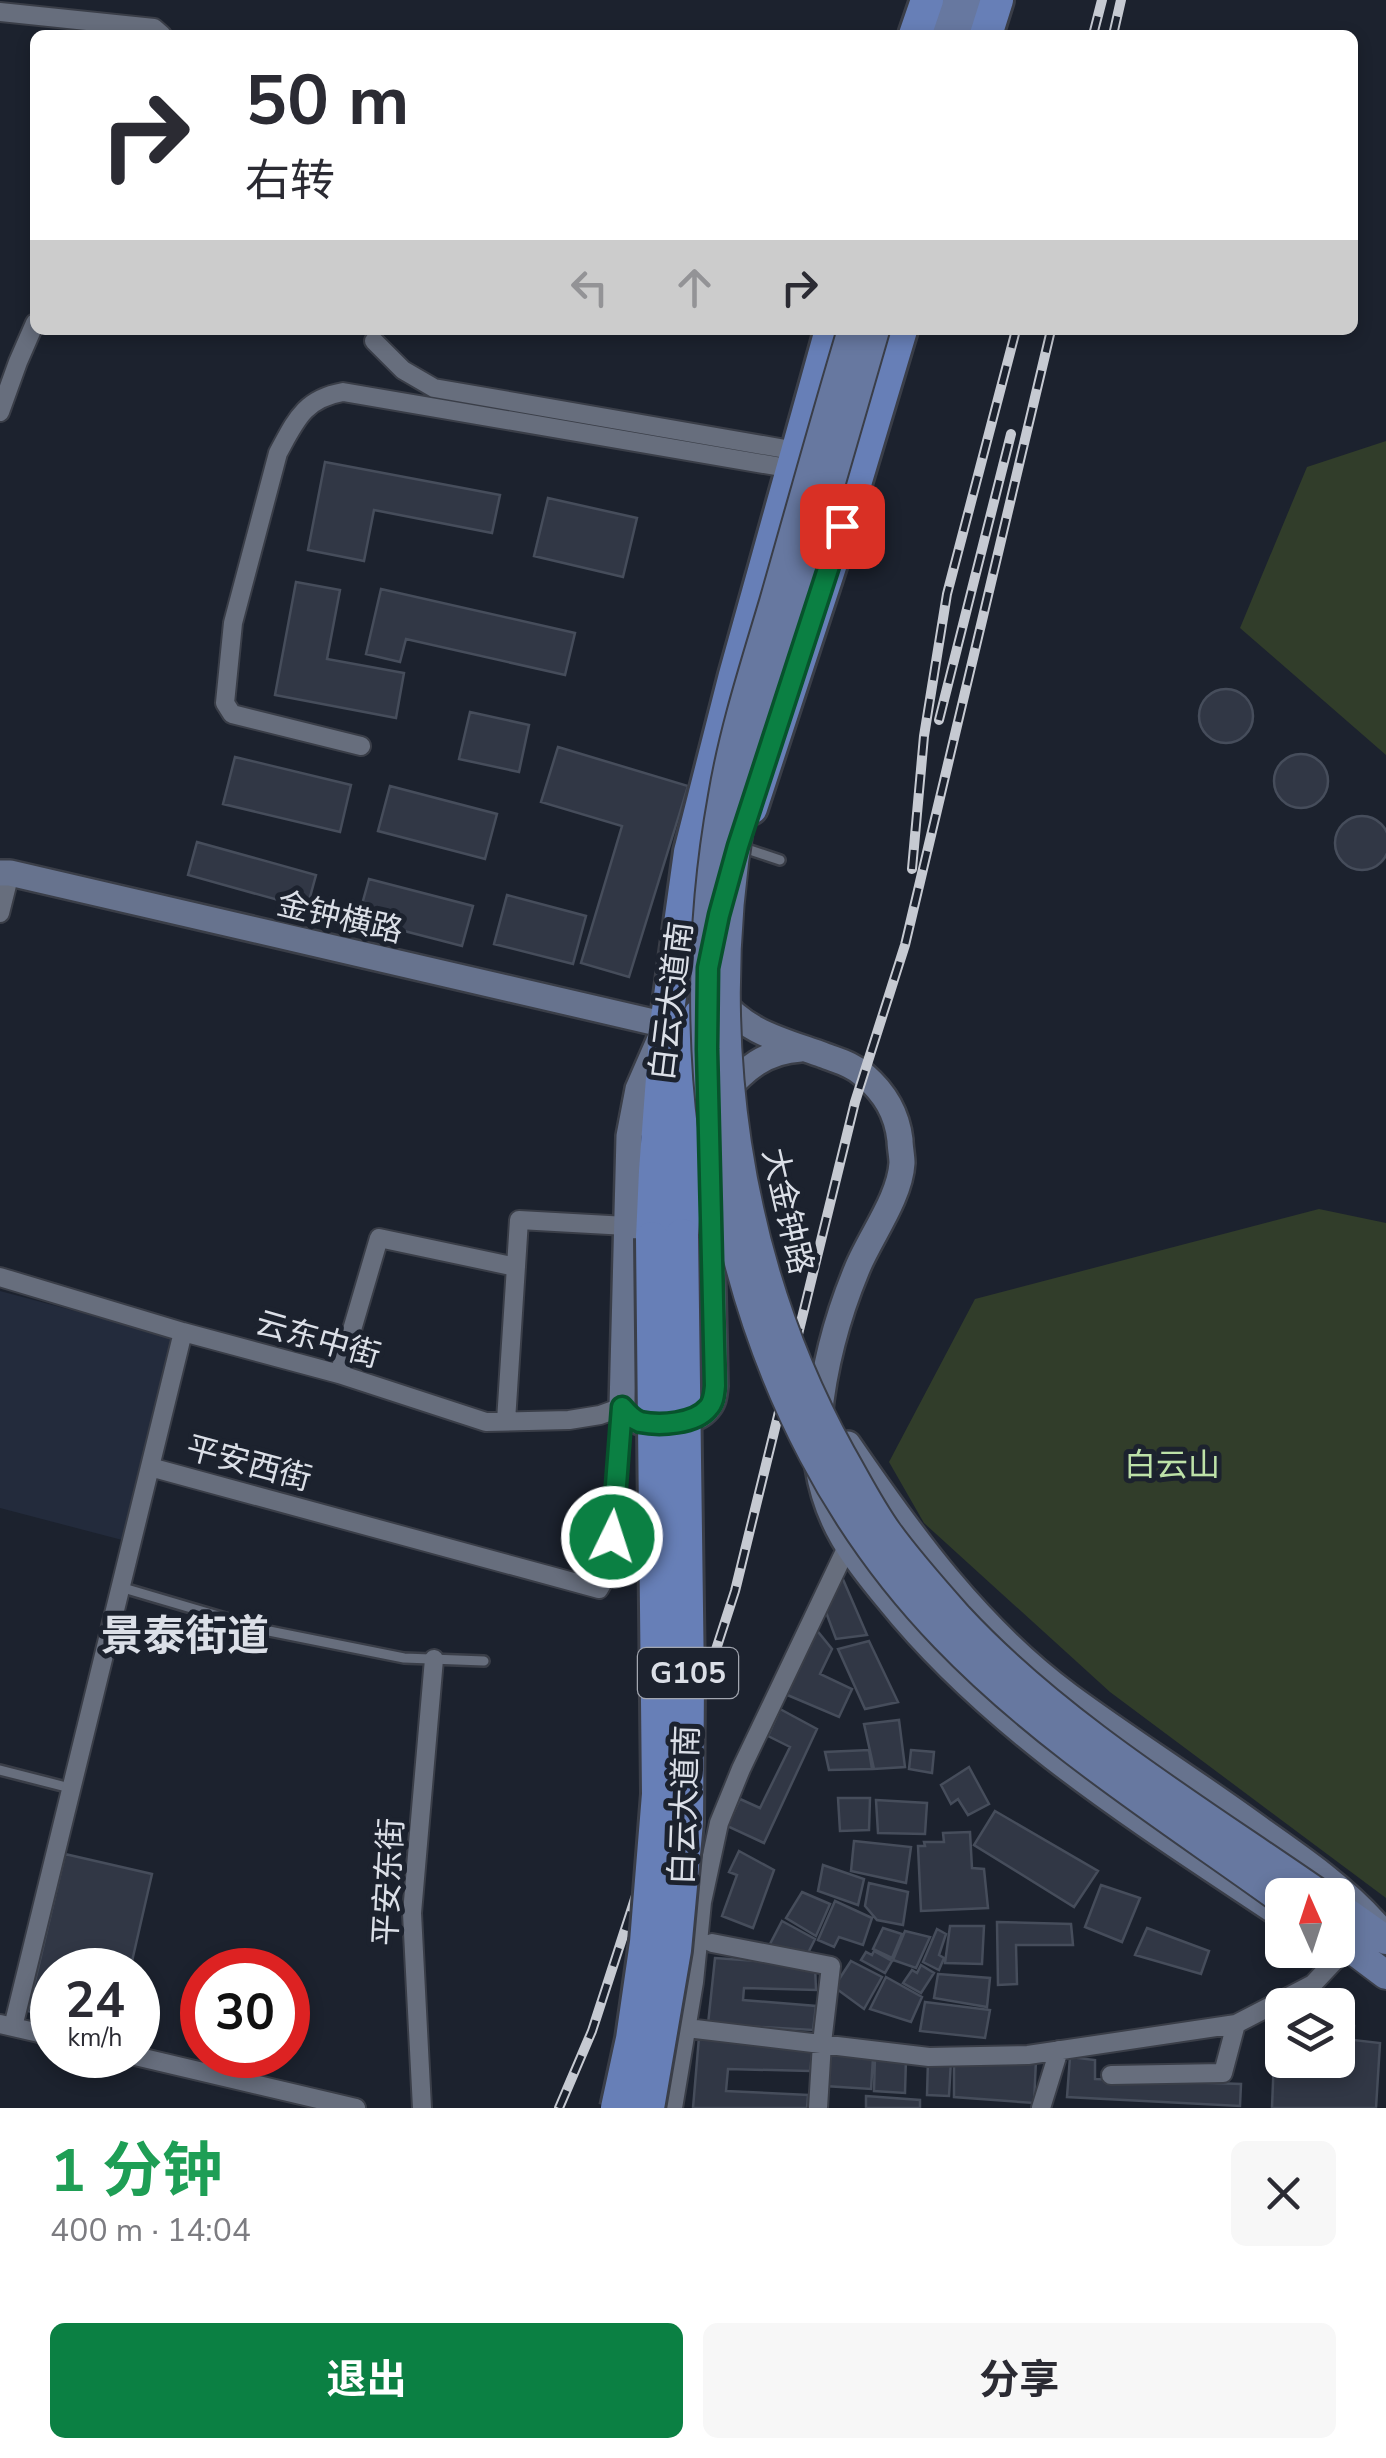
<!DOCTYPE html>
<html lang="zh">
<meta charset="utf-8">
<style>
body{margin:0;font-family:"Nunito Sans","Noto Sans SC",sans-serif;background:#f7f7f7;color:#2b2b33;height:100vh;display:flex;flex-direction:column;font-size:38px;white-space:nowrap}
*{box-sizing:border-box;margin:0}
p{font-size:32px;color:#7c7c81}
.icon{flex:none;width:55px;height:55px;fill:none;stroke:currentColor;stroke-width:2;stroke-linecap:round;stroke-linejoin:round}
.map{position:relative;height:2108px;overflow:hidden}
.panel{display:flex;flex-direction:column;background:#fff;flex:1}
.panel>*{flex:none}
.guide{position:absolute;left:30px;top:30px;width:1328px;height:305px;border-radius:15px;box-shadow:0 5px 15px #0003;background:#fff;color:#2b2b33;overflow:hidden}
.needle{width:65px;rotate:357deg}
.buttons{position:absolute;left:1265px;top:1878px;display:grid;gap:20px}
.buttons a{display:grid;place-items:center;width:90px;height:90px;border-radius:15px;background:#fff;box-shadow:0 5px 15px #0003;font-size:50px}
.speed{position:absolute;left:30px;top:1948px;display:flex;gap:20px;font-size:50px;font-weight:700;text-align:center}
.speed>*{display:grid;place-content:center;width:130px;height:130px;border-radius:50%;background:#fff;box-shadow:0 5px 15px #0003;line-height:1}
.speed small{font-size:25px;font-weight:400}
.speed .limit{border:15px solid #d22;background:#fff;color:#111}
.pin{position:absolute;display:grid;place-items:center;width:85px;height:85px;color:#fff;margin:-42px;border-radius:20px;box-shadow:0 5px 15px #0006}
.me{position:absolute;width:110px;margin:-55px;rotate:4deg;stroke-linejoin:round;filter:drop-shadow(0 0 8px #0008)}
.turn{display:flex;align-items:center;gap:35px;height:210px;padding:0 50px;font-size:45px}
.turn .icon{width:130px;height:130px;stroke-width:2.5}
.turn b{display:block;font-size:70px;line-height:85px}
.lanes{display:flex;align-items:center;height:95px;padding:0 50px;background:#0003;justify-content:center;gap:50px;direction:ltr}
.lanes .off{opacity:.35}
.round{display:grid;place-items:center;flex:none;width:105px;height:105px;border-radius:15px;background:#f7f7f7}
.summary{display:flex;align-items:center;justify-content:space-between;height:170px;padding:0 50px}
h1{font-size:60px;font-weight:700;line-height:75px;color:#1e9e55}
.action{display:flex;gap:20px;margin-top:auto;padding:20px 50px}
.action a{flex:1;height:115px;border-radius:15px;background:#0b8043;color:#fff;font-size:40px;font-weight:700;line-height:115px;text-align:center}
.action a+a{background:#f7f7f7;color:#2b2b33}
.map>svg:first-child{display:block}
</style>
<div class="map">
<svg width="1386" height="2108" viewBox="0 0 1386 2108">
<rect width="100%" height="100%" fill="#1c222e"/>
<path fill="#232b3c" d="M 0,1291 L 180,1339 L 126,1541 L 0,1508 Z"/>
<path fill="#313d2a" d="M 1386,441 L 1386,755 L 1240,628 L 1307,467 Z
M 1319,1209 L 1386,1223 L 1386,1898 L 1110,1692 L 924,1523 L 889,1462 L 975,1299 Z"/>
<path fill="#313745" stroke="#464d5b" stroke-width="2.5" d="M 325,462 L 500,495 L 492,533 L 374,510 L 364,561 L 308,550 Z
M 548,498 L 637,518 L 623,577 L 534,556 Z
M 296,582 L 340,590 L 327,659 L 404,673 L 396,718 L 275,695 Z
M 381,589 L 575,633 L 565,675 L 406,639 L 400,662 L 366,654 Z
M1199 716a27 27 0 1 1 54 0a27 27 0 1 1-54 0Z
M 470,712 L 529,725 L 519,772 L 459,759 Z
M 558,747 L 688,786 L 629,977 L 581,963 L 622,826 L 541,802 Z
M1274 781a27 27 0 1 1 54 0a27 27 0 1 1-54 0Z
M 235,757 L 351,785 L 340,832 L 223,804 Z
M 390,786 L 497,814 L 485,859 L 378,831 Z
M1335 843a27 27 0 1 1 54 0a27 27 0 1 1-54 0Z
M 197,842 L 316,875 L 307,908 L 188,875 Z
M 369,879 L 473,906 L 462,946 L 358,919 Z
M 507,895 L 586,916 L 573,964 L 494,944 Z
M 842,1577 L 867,1635 L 836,1639 L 824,1607 Z
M 815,1628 L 832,1649 L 820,1674 L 852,1689 L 839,1717 L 785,1694 Z
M 869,1641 L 898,1702 L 865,1709 L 838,1649 Z
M 780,1709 L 817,1729 L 764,1843 L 727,1826 L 740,1799 L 760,1808 L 790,1747 L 768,1736 Z
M 899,1720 L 905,1767 L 874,1769 L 864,1724 Z
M 869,1750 L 872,1769 L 829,1770 L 825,1752 Z
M 911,1750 L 934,1752 L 932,1773 L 909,1769 Z
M 969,1767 L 989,1804 L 968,1815 L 958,1799 L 951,1804 L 941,1785 Z
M 838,1798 L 870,1798 L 869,1830 L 840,1831 Z
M 876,1800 L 927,1803 L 925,1834 L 878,1833 Z
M 995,1811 L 1098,1871 L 1074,1907 L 974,1845 Z
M 970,1832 L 972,1868 L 984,1869 L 988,1908 L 921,1911 L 918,1846 L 925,1846 L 924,1842 L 944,1842 L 943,1833 Z
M 854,1841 L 911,1847 L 906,1883 L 851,1871 Z
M 739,1851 L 774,1870 L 753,1928 L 722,1916 L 737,1875 L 729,1872 Z
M 65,1854 L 152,1874 L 130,1970 L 52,1970 L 52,2017 L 28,2011 Z
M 823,1865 L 864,1879 L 858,1905 L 818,1891 Z
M 869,1883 L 908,1892 L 903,1925 L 877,1920 L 865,1906 Z
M 1101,1885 L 1140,1898 L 1122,1942 L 1085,1927 Z
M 802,1892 L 830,1904 L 816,1936 L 786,1918 Z
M 835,1901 L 872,1918 L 863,1945 L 839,1937 L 834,1947 L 818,1940 Z
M 782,1921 L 815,1939 L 807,1955 L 769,1946 Z
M 997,1922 L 1071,1924 L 1073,1945 L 1016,1945 L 1017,1984 L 998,1985 Z
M 950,1926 L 984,1926 L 982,1964 L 945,1963 Z
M 883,1928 L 902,1934 L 892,1958 L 873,1949 Z
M 1147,1928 L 1209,1951 L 1201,1974 L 1135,1955 Z
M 937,1929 L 946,1934 L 939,1955 L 944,1958 L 939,1970 L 923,1962 Z
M 905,1931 L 930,1937 L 916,1968 L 893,1960 Z
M 874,1951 L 892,1961 L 885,1973 L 861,1960 L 866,1952 L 872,1955 Z
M 715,1958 L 815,1965 L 816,1990 L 744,1988 L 743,2000 L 816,2006 L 813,2030 L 708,2024 Z
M 851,1961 L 882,1977 L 864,2009 L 834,1987 Z
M 921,1965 L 934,1973 L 921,1993 L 903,1983 L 912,1970 L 917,1973 Z
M 938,1974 L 990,1978 L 987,2007 L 934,1998 Z
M 886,1977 L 922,1997 L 911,2022 L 870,2009 Z
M 925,2002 L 990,2010 L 985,2038 L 920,2031 Z
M 1276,2005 L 1282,2006 L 1282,2060 L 1338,2060 L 1338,2025 L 1354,2026 L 1353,2040 L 1380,2043 L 1376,2108 L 1272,2108 Z
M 699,2037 L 813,2047 L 810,2071 L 728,2069 L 726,2091 L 808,2095 L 807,2108 L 693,2108 Z
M 827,2051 L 873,2058 L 871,2089 L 825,2086 Z
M 875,2057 L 906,2058 L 905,2093 L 874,2091 Z
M 1070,2057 L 1095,2060 L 1095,2079 L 1241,2084 L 1240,2106 L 1067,2097 Z
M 928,2060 L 951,2060 L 949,2096 L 927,2095 Z
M 954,2060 L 1036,2060 L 1034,2103 L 954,2097 Z
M 866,2096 L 920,2100 L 920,2108 L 866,2108 Z"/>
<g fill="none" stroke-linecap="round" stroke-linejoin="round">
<g stroke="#3a3e48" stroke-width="14">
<path id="lane" d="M 741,847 L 780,860
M 120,1587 L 269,1631 L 404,1658 L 484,1661
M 0,1770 L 70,1788"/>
</g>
<g stroke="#3a3e48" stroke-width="22">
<path id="street" d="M 0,12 L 154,28 L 162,35
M 374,341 L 403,370 L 434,388 L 797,451
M 0,412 L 18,362 L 35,323
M 361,746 L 232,714 L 225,703 L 233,623 L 278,453 C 296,420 304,399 343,392 L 793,469
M 0,913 L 10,873
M 0,1277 L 183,1332 L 339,1374 L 486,1422 L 569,1420 L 600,1415 L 622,1407 L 610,1570 L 599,1589 L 150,1467
M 339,1374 L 379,1238 L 516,1267
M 506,1421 L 519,1220 L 627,1226
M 712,1943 L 831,1966 L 822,2043 L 818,2108
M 0,2024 L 52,2036
M 13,2027 L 183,1332
M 687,2028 L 929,2057 L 1028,2055 L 1236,2024 L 1313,1984 L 1343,1952
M 131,2055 L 356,2108
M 1111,2075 L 1223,2073 L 1236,2024
M 422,2108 L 412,1913 L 434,1659
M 673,2108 L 694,1982 L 702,1902 L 719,1823 L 741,1769 L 847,1547
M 1041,2108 L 1059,2050"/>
</g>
<g stroke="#3a3e48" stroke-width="30">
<path id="secondary" d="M 0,873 L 10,873 L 666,1025 L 638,1089 L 629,1136 L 622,1407 C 627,1413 632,1419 640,1422 C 660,1427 695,1424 708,1408 C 714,1401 714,1394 715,1386 L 710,1163
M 718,996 C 743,1032 784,1041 823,1055 C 838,1061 852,1064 864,1075 C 885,1093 897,1113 900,1140 C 900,1147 902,1156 902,1163 C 900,1198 870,1237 857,1269 C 837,1317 824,1366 819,1418
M 722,1095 C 745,1069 765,1051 801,1049
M 848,1444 C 911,1536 978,1629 1069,1696 C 1133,1743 1200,1785 1264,1832 C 1304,1860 1344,1888 1376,1924
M 818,1467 C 827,1523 853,1557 888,1599 C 994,1731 1143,1823 1282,1916"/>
</g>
<g stroke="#3a3e48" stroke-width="32">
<path id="primary" d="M 939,35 L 948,0
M 960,35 L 971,0
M 1338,1906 L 1386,1940
M 1338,1939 L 1386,1975"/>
</g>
<g stroke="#3a3e48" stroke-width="38">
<path id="highway" d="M 915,35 L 927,0
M 986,35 L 997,0
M 751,808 L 835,551 L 901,330
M 682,1235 L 688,1134 L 700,1015
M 652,1238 L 655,1171 L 666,1025 L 690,852 L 735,675 L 831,330"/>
</g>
<use href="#lane" stroke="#676e7d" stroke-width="9"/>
<use href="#street" stroke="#676e7d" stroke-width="18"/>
<use href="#secondary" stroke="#67738e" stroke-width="25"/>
<use href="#primary" stroke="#6778a0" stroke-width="28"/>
<use href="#highway" stroke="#677fb7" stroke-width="32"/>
<g stroke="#c6cad2" stroke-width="10">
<path id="rail" d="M 1093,35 L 1102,0
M 1113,35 L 1121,0
M 939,720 L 1011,434
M 912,869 L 924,736 L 947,594 L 1016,330
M 559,2108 L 592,2031 L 735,1591 L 855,1102 L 905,945 L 1051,330"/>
</g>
<use href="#rail" stroke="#1c222e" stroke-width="6" stroke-dasharray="19" stroke-linecap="butt"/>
<g stroke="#3a3e48" stroke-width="32" stroke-linecap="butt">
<path id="primary-bridge" d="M 852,330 C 825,420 800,511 774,602 C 755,666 734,730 723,796 C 670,1090 732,1417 945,1637 C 1044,1740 1167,1817 1282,1900
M 875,330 C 848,421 822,512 796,603 C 775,673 753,743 741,815 C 704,1033 734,1260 841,1454 C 856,1480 870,1508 888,1533 C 909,1562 934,1590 958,1617 C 1059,1726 1200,1811 1321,1895"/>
</g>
<g stroke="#3a3e48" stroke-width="38" stroke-linecap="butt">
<path id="highway-bridge" d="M 617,2108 L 632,2039 L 646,1942 L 658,1794 L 652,1238
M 648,2108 L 675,1950 L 687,1822 L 688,1682 L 682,1235"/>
</g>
<use href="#primary-bridge" stroke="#6778a0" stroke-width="28"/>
<use href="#highway-bridge" stroke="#677fb7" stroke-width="32"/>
</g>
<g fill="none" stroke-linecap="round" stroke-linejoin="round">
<g stroke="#07532c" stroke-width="25">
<path id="route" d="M 612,1537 L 622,1407 C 627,1413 632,1419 640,1422 C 660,1426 695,1424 708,1408 C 714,1402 714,1394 715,1386 L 707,1049 L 708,968 L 719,915 L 738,846 L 842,526"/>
</g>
<use href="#route" stroke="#0b8043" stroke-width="18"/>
</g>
<g text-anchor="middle" stroke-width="10" stroke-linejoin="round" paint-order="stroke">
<rect fill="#1c222e" stroke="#a2a6b0" stroke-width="2.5" x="638" y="1648" width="100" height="50" rx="8"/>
<g font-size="30" font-weight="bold" fill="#dbdfe7">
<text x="688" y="1683">G105</text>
</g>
<g font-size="32" fill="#dbdfe7" stroke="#1c222e">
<text transform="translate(340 917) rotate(13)" y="11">金钟横路</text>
<text transform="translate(671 1001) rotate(-83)" y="11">白云大道南</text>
<text transform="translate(788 1211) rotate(77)" y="11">大金钟路</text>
<text transform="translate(318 1339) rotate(16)" y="11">云东中街</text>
<text transform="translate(249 1463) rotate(15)" y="11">平安西街</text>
<text transform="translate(684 1805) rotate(-88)" y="11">白云大道南</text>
<text transform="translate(388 1882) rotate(-87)" y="11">平安东街</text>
</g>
<g font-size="32" fill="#bde1a8" stroke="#1c222e">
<text x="1172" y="1476">白云山</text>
</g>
<g font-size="42" font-weight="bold" fill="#dbdfe7" stroke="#1c222e">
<text x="185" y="1650">景泰街道</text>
</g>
</g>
</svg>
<div class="buttons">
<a><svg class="needle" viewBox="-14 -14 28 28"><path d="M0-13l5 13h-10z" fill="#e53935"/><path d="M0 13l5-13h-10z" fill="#7c7c81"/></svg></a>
<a><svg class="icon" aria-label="layers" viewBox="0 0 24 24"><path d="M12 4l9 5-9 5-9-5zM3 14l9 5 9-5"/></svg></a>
</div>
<div class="speed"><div>24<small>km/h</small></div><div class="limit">30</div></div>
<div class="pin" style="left:842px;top:526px;background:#d93025"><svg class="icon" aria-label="arrive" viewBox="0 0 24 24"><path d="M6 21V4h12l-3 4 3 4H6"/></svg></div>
<svg class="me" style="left:612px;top:1537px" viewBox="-20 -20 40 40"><circle r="17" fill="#0b8043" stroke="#fff" stroke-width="3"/><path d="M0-11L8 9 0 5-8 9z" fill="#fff"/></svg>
<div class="guide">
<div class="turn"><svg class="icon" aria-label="right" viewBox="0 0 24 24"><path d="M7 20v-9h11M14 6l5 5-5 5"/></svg><div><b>50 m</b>右转</div></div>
<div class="lanes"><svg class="icon off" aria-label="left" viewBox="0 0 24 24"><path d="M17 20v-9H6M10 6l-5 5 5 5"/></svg><svg class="icon off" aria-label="ahead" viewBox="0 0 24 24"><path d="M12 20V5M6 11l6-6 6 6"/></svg><svg class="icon" aria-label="right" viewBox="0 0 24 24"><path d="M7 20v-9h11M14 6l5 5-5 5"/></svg></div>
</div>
</div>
<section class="panel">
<div class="summary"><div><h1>1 分钟</h1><p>400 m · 14:04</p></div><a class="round"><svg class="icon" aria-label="close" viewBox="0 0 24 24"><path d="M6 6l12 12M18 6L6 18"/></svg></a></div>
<div class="action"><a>退出</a><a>分享</a></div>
</section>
